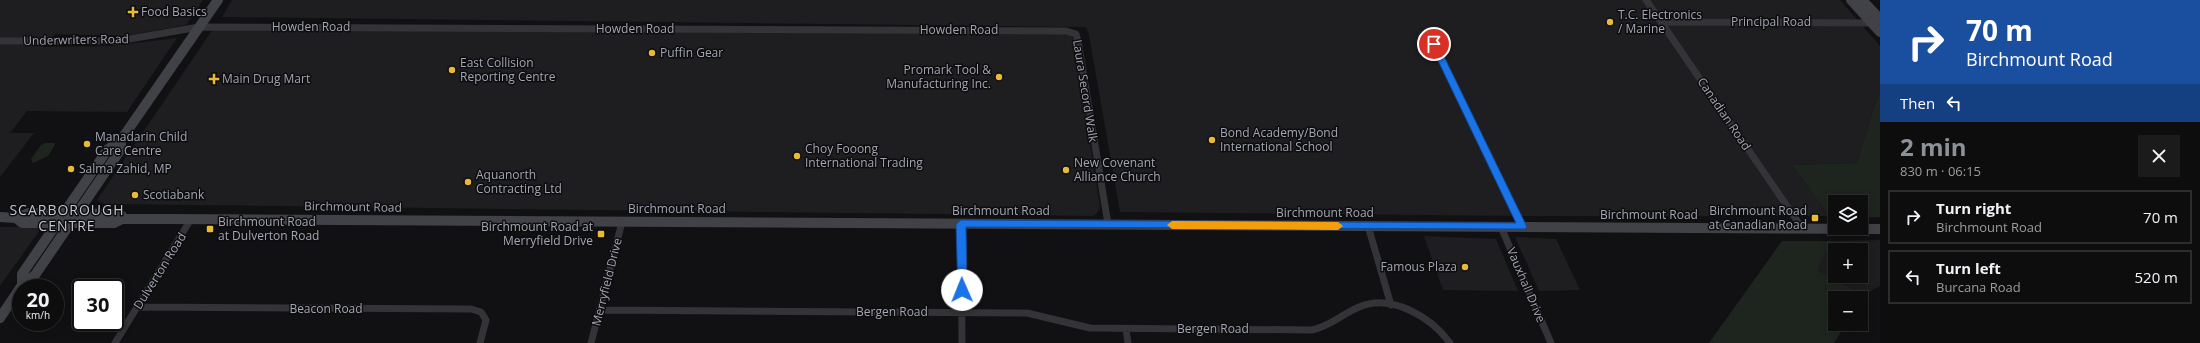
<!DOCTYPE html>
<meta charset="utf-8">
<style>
body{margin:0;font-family:"Open Sans",sans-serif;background:#1b1b1c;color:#f1f3f6;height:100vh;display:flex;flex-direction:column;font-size:15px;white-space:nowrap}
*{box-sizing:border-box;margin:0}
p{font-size:13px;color:#9a9c9e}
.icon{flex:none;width:22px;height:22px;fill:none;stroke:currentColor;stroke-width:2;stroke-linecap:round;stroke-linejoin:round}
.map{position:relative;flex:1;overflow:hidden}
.details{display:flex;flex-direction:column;background:#0d0d0e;width:320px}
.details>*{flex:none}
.guide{background:#1a4fa0;color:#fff;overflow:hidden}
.buttons{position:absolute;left:1828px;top:195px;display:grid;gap:8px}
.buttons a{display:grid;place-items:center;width:40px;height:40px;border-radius:0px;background:#0d0d0e;box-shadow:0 2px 10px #0003,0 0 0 1px #2d2d2e;font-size:20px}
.speed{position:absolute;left:12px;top:279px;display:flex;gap:8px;font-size:20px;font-weight:700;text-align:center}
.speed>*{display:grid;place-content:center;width:52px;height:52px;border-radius:50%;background:#0d0d0e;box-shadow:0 2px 10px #0003,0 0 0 1px #2d2d2e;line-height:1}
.speed small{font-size:10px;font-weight:400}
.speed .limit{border:2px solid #111;border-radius:6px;background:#fff;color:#111}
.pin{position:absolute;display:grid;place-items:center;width:34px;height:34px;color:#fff;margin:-17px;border:2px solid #fff;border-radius:50%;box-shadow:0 1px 4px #0007}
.me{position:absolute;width:44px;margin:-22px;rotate:359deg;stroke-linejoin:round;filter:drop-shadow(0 0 3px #0008)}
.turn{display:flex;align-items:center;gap:14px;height:84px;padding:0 20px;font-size:18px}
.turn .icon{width:52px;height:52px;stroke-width:2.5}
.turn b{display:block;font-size:28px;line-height:34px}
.then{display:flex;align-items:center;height:38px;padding:0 20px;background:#0003;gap:8px;font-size:15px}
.round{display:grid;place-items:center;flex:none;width:42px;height:42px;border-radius:0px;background:#1b1b1c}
.summary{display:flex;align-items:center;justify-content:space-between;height:68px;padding:0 20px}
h1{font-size:24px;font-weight:700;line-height:30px;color:#8c9099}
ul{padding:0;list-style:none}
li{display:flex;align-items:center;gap:12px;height:54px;margin:0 8px 6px;padding:0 12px;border:2px solid #2d2d2e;border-radius:0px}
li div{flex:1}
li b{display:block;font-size:15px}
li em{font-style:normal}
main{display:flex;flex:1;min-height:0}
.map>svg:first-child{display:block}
</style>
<main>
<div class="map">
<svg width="1880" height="343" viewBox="0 0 1880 343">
<rect width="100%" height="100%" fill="#111113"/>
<path fill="#1e1d20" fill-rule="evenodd" d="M 0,0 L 203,0 L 186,25 L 124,36 L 55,34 L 43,47 L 111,46 L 177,38 L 127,112 L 27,111 L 10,133 L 34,133 L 0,177 Z
M 232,0 L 1840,0 L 1880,46 L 1880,95 L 1876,100 L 1857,163 L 1792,165 L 1829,216 L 1530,216 L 1120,212 L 1089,35 L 1086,27 L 222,17 Z
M 220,29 L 1059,33 L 1070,35 L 1074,39 L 1100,207 L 1098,212 L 1093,216 L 104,204 L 97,200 L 211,32 Z
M 0,227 L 42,227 L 0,286 Z
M 1424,236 L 1496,239 L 1518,291 L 1443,290 Z
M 1515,237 L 1556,239 L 1580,290 L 1539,291 Z
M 1880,240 L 1880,286 L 1864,295 L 1818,270 L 1832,241 ZM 1835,250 L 1861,250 L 1861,276 L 1835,276 Z"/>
<path fill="#1e251f" d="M 1880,95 L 1880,217 L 1861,217 L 1861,202 L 1835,202 L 1835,216 L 1829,216 L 1792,165 L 1857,163 L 1876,100 Z
M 45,143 L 54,143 L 55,145 L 48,156 L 33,163 L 31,159 L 41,145 Z
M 1782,241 L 1832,241 L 1818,270 L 1864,295 L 1861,299 L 1835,298 L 1835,324 L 1846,324 L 1834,343 L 1709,343 Z"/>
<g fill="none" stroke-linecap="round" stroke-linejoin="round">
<path stroke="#333338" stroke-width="7" d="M 1646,0 L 1802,228
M 1661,22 L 1873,23
M 1428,31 L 1522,227
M 0,41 L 118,41 L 199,27 L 1066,31 L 1076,34 L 1078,41 L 1108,224
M 961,224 L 962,343
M 1368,226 L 1391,305
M 1501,227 L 1551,343
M 137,307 L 471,309 L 481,312 L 486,320 L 480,343
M 600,310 L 1027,313 L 1090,328 L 1312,330 C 1331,326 1342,314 1359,307 C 1391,293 1431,317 1450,343
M 1126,329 L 1128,343
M 115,343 L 191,219
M 591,343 L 622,222"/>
<path stroke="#414247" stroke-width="10" d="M 1851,0 L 1880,32
M 1862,0 L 1880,19
M 0,217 L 16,218 L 29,213 L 119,214 L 122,216 L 122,219
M 16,218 L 22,223 L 114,223 L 122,219 L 169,219 L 1880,229
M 22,285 L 22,274 L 108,149 L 121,140 L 218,0
M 0,318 L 22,285 L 35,275 L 121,149 L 121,140"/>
</g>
<path fill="#1a73e8" stroke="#114b97" d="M 1431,42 L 1437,42 L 1438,44 L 1527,227 L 1525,229 L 966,227 L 967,290 L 962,294 L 958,293 L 956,224 L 961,220 L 1516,223 L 1430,44 Z"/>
<path fill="#f59e0b" d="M 1172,221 L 1338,222 L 1343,226 L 1338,230 L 1172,229 L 1167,225 Z"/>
<g fill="#e7bb35" stroke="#0d0c0e" stroke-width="1.5">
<path d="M131 6h4v4h4v4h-4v4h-4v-4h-4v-4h4z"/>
<circle cx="1610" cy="22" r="4"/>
<circle cx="652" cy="53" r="4"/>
<circle cx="452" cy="70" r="4"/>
<circle cx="999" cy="77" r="4"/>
<path d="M212 73h4v4h4v4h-4v4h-4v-4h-4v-4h4z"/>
<circle cx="1212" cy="140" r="4"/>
<circle cx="87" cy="144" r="4"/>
<circle cx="797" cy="156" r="4"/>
<circle cx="71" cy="169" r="4"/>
<circle cx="1066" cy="170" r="4"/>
<circle cx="468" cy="182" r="4"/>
<circle cx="135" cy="195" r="4"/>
<rect x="1811" y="214" width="8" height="8" rx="2"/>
<rect x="206" y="225" width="8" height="8" rx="2"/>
<rect x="597" y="230" width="8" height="8" rx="2"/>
<circle cx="1465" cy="267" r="4"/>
</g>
<g text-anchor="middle" stroke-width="3" stroke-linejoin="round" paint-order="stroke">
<g font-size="12" fill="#a3a7b3" stroke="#0d0c0e" text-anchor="start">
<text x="141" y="16">Food Basics</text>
<text x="1618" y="19">T.C. Electronics<tspan x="1618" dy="14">/ Marine</tspan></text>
<text x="660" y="57">Puffin Gear</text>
<text x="460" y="67">East Collision<tspan x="460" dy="14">Reporting Centre</tspan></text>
<text x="991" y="74" text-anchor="end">Promark Tool &amp;<tspan x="991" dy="14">Manufacturing Inc.</tspan></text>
<text x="222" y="83">Main Drug Mart</text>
<text x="1220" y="137">Bond Academy/Bond<tspan x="1220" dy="14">International School</tspan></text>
<text x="95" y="141">Manadarin Child<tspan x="95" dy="14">Care Centre</tspan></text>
<text x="805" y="153">Choy Fooong<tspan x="805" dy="14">International Trading</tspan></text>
<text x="1074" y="167">New Covenant<tspan x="1074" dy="14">Alliance Church</tspan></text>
<text x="79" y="173">Salma Zahid, MP</text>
<text x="476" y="179">Aquanorth<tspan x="476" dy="14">Contracting Ltd</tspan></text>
<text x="143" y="199">Scotiabank</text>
<text x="1807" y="215" text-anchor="end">Birchmount Road<tspan x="1807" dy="14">at Canadian Road</tspan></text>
<text x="218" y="226">Birchmount Road<tspan x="218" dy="14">at Dulverton Road</tspan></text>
<text x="593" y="231" text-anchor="end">Birchmount Road at<tspan x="593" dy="14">Merryfield Drive</tspan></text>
<text x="1457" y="271" text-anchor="end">Famous Plaza</text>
</g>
<g font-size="12" fill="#a3a7b3" stroke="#0d0c0e">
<text x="1771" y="26">Principal Road</text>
<text x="311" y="31">Howden Road</text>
<text x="635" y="33">Howden Road</text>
<text x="959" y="34">Howden Road</text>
<text transform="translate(76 40) rotate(-1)" y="4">Underwriters Road</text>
<text transform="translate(1085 91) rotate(81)" y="4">Laura Secord Walk</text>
<text transform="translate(1724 114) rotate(56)" y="4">Canadian Road</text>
<text transform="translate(353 207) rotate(1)" y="4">Birchmount Road</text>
<text x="677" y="213">Birchmount Road</text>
<text x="1001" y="215">Birchmount Road</text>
<text x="1325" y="217">Birchmount Road</text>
<text x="1649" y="219">Birchmount Road</text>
<text transform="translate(160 271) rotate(-58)" y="4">Dulverton Road</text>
<text transform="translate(607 282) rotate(-76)" y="4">Merryfield Drive</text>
<text transform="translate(1526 285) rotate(67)" y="4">Vauxhall Drive</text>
<text x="326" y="313">Beacon Road</text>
<text x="892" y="316">Bergen Road</text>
<text x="1213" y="333">Bergen Road</text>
</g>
<g font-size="14" letter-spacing="1" fill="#c4c6cf" stroke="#0d0c0e">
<text x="67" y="215">SCARBOROUGH<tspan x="67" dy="16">CENTRE</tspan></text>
</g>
</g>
</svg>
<div class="buttons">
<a><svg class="icon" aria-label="layers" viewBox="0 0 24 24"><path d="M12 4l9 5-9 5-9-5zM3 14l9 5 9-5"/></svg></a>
<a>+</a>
<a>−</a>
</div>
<div class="speed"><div>20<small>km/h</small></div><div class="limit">30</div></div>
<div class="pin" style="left:1434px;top:44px;background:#d93025"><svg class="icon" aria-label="arrive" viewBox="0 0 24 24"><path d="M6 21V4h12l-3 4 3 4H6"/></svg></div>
<svg class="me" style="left:962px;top:290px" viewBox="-20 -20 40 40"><circle r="19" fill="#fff"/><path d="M0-13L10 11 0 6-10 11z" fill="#1a73e8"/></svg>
</div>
<section class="details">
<div class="guide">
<div class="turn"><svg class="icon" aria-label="right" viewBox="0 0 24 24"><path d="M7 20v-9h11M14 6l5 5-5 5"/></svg><div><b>70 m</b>Birchmount Road</div></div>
<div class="then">Then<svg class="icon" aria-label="left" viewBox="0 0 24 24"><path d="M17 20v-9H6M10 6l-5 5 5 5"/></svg></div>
</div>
<div class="summary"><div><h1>2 min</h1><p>830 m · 06:15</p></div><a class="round"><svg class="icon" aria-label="close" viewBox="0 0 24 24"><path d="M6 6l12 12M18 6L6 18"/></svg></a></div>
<ul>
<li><svg class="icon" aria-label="right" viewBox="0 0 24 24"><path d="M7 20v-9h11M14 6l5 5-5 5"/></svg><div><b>Turn right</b><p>Birchmount Road</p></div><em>70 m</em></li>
<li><svg class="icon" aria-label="left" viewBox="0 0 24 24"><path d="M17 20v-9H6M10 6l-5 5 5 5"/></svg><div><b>Turn left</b><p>Burcana Road</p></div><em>520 m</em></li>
</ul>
</section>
</main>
